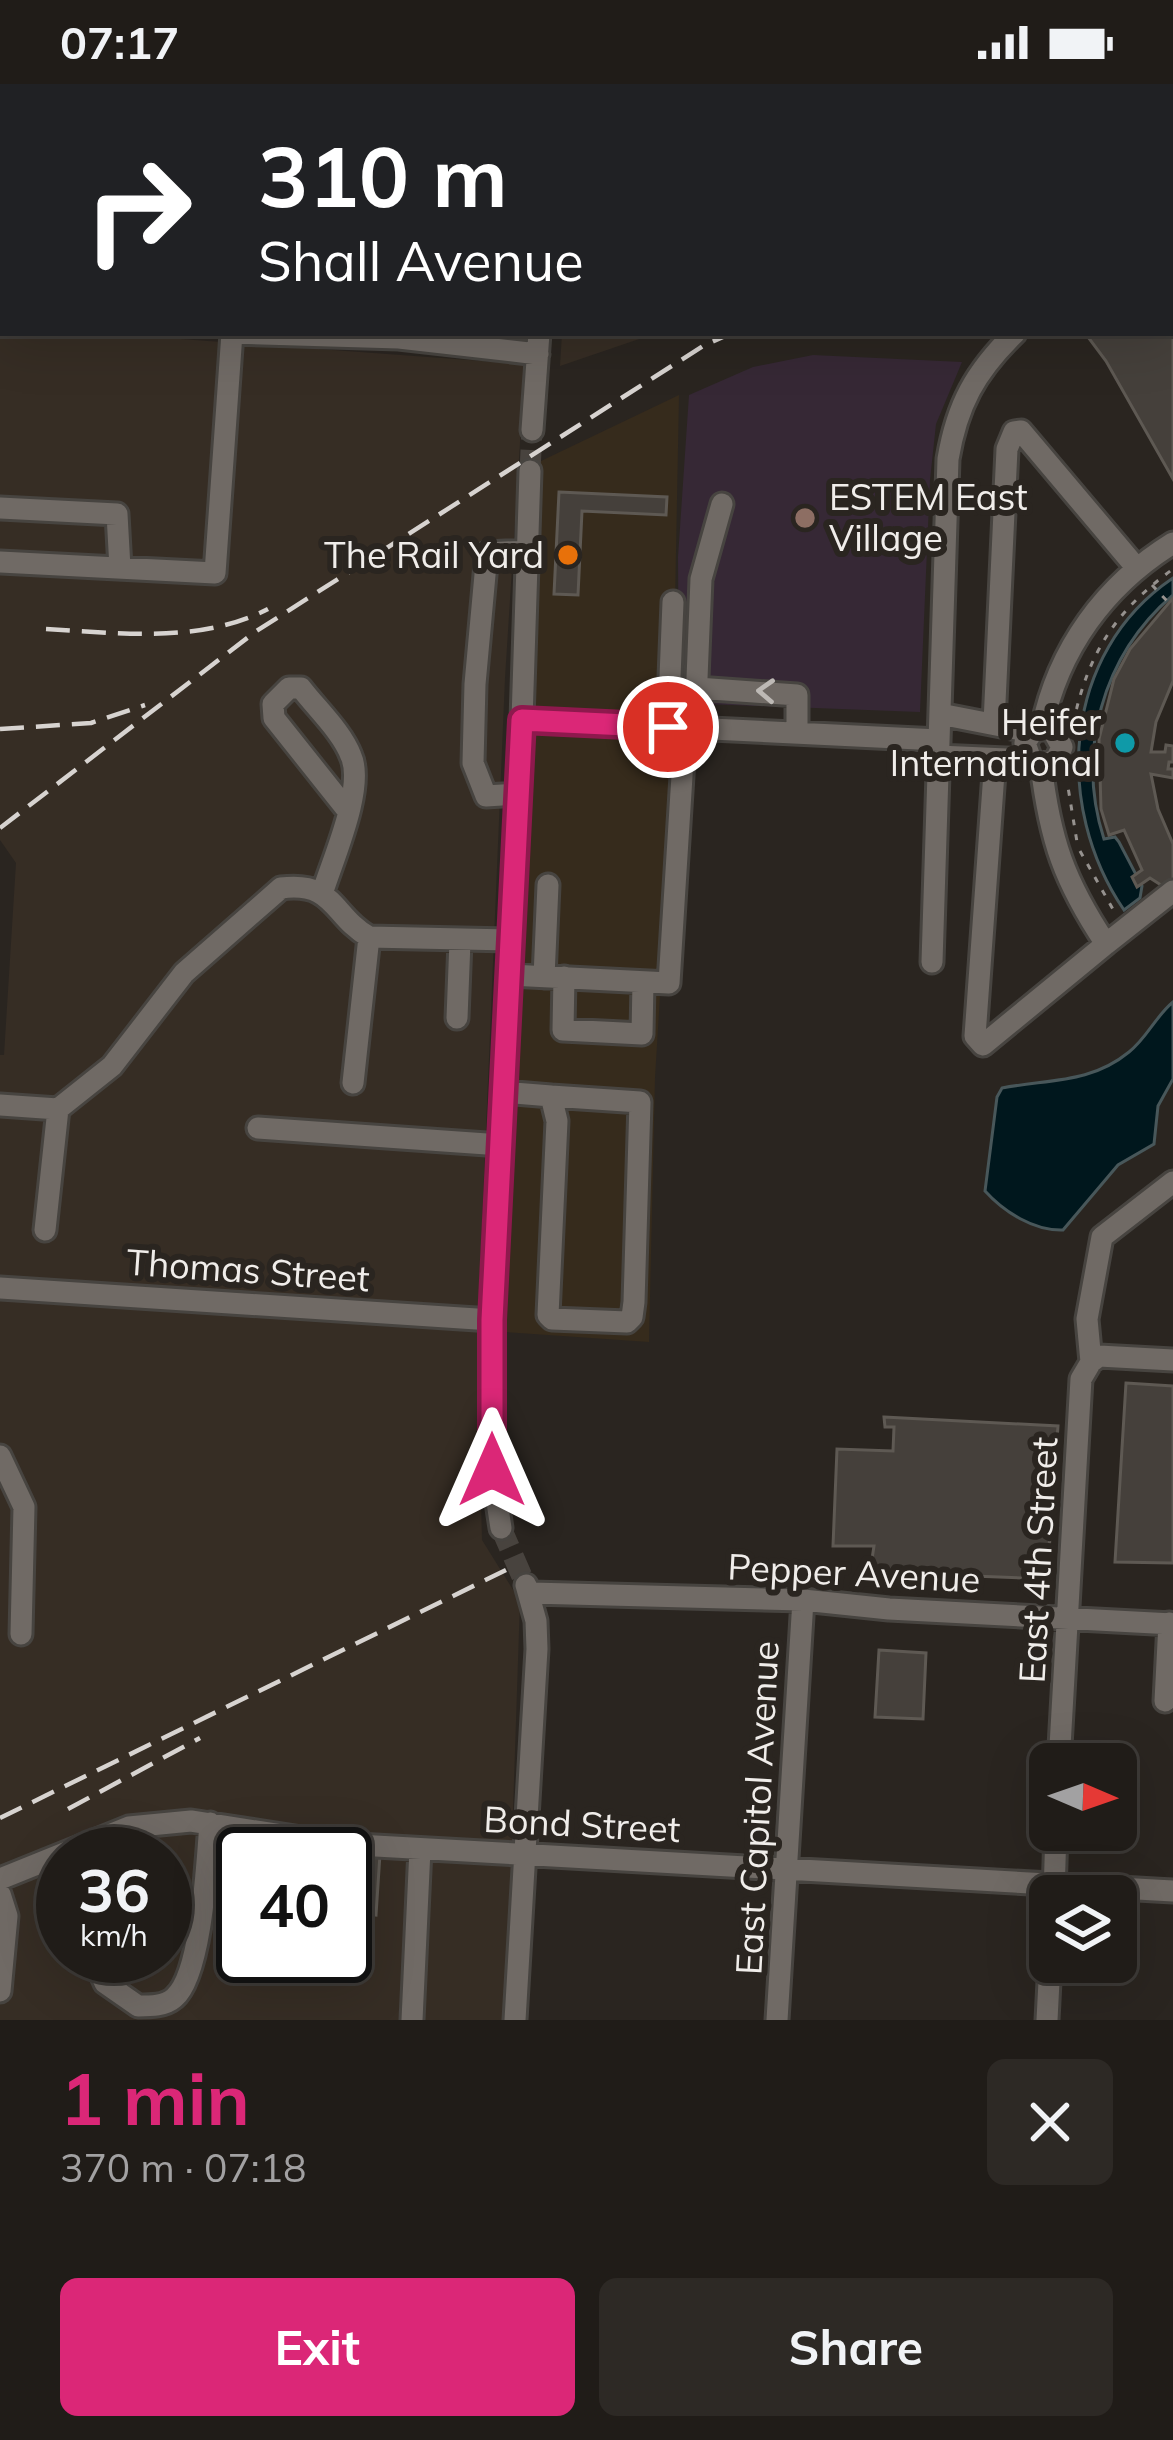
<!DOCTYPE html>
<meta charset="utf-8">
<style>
body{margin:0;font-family:Mulish,sans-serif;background:#2d2925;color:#f1f3f6;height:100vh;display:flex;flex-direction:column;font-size:45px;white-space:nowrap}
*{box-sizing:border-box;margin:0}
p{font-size:39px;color:#a2a1a2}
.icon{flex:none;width:66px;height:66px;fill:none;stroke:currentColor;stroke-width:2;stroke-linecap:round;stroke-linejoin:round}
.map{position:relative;height:1936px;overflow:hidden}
.details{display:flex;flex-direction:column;background:#201c18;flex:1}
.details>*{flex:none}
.guide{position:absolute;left:0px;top:0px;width:1173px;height:252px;box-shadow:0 12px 48px #0002,0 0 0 3px #3d3a37;background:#202124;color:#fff;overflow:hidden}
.needle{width:78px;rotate:92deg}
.buttons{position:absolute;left:1029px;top:1659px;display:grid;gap:24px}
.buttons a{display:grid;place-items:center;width:108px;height:108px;border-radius:18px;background:#201c18;box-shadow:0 12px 48px #0002,0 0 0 3px #3d3a37;font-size:60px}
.speed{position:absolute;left:36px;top:1743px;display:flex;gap:24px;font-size:60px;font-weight:700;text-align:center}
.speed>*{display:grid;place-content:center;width:156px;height:156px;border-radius:50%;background:#201c18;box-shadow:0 12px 48px #0002,0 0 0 3px #3d3a37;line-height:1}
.speed small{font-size:30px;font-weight:400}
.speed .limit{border:6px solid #111;border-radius:18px;background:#fff;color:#111}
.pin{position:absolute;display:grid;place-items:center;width:102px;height:102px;color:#fff;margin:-51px;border:6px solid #fff;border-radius:50%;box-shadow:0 3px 12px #0007}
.me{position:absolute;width:132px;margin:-66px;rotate:0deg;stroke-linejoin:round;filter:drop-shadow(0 0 9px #0008)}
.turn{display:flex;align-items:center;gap:42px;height:252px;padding:0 60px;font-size:54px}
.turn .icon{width:156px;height:156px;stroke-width:2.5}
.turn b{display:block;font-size:84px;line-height:102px}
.round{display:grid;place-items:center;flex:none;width:126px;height:126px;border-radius:18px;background:#2d2925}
.headline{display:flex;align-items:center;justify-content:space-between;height:204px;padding:0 60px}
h1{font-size:72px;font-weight:700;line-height:90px;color:#db2777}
.action{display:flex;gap:24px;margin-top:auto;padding:24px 60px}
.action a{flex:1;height:138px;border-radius:18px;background:#db2777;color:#fff;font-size:48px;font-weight:700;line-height:138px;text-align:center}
.action a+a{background:#2d2925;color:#f1f3f6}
.status{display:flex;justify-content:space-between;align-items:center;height:84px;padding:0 60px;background:#201c18;direction:ltr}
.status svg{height:33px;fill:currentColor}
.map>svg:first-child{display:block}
</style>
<div class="status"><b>07:17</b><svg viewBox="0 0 49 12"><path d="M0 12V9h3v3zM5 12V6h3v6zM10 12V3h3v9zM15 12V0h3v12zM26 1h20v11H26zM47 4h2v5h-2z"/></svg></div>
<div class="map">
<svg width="1173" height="1936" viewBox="0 0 1173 1936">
<rect width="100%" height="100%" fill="#2a2520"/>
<path fill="#362b1c" d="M 541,0 L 1173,0 L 1173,106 L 1170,106 L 1170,3 L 540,3 Z
M 679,311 L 671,731 L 655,994 L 649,1258 L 505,1248 L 541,377 Z"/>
<path fill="#362d24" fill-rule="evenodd" d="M 0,242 L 3,249 L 99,249 L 525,280 L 505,594 L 477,1258 L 482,1456 L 520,1517 L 506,1936 L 0,1936 L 0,971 L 4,971 L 16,779 L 0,756 ZM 63,1770 L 165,1770 L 165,1872 L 63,1872 ZM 243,1770 L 345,1770 L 345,1872 L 243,1872 Z
M 562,249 L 648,249 L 648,252 L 560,282 Z"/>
<path fill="#362835" d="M 813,271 L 962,278 L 936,340 L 930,396 L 920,628 L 679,619 L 678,473 L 689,311 L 753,283 Z"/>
<path fill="#00171d" stroke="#48575a" stroke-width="3" d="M 1173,494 L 1173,511 C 1102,572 1076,668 1104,755 L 1115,753 L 1119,758 L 1142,802 L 1140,814 L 1124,826 C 1053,722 1062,569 1173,494 Z
M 1173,918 L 1173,995 L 1158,1022 L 1154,1060 L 1118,1081 L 1063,1146 C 1034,1147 1004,1128 985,1107 L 997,1013 L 1002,1004 C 1048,995 1090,1000 1129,968 C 1147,954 1155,933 1173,918 Z"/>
<path fill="#45403b" stroke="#5e5953" stroke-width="3" d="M 651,0 L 802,0 L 651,3 Z
M 843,0 L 1040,0 L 842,3 Z
M 1170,223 L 1173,223 L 1173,395 L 1106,277 L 1085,249 L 1170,249 Z
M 559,408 L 667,413 L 666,431 L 582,427 L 578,511 L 554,510 Z
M 1173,514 L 1173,597 L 1156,638 L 1151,668 L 1165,668 L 1166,661 L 1173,662 L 1173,678 L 1169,678 L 1168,685 L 1173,685 L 1173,694 L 1151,690 L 1158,725 L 1173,760 L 1173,796 L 1164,803 L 1150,794 L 1137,803 L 1132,793 L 1142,786 L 1124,746 L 1109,751 L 1101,725 L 1099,655 L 1114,595 L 1130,565 Z
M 1126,1299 L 1173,1302 L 1173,1479 L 1115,1478 Z
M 884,1333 L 1058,1342 L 1047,1495 L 870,1488 L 874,1462 L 833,1462 L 837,1365 L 893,1367 L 894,1343 L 885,1343 Z
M 879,1566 L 926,1569 L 923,1635 L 875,1633 Z
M 300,1764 L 380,1770 L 376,1831 L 345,1828 L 345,1770 L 299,1770 Z"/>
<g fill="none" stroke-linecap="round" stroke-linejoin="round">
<path stroke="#48433e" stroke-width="21" stroke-dasharray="21 10" stroke-linecap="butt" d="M 530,387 L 532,346
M 501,1444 L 524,1497"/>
<g stroke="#474440" stroke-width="27">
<path id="minor" d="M 1118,0 L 1118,3
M 16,3 L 16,0
M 149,3 L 149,0
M 278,3 L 279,0
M 413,3 L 413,0
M 555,3 L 555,0
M 818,3 L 819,0
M 1170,108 L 1173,108
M 1170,193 L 1173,193
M 0,229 L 3,229
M 232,249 L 399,254 L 538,270
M 532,346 L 539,249
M 0,424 L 117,430 L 120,484
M 0,478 L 215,489 L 232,249
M 697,604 L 797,611 L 797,648
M 940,630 L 1032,648
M 522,636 L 939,656
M 994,639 L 1007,365 L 1014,348 L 1021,347 L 1135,482
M 668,643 L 673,518
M 695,644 L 701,495 L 722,420
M 1042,644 L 1053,647 L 1062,663 L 1056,676 L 1041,681 L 1031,676 L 1025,659 L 1032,648 L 1042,644 C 1058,565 1105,501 1173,459
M 938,672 L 1031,676
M 995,675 L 975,952 L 983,961 L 1106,860 C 1064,797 1050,756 1041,681
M 518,710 L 486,712 L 473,679 L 475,600 L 487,469 L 528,467
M 323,807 C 333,775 365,703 351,672 C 342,648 317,625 301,604 L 289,604 L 273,620 L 274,634 L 348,727
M 1106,860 L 1173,807
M 932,878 L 948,375 C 957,321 975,288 1015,249
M 510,891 L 669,899 L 685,644
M 544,893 L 548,801
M 564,893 L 563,946 L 642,950 L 643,898
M 457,934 L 460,857
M 353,999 L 369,853
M 503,1008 L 551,1012 L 557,1037 L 548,1231 L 552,1235 L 627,1238 L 632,1233 L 634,1218 L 640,1018 L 551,1012
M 0,1021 L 58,1025
M 258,1044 L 501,1061
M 45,1146 L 58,1025 L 112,982 L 184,889 L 281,804 C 335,797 332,832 369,853 L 511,856
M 0,1204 L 492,1236
M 1091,1278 L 1087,1235 L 1102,1153 L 1173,1098
M 1091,1278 L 1099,1272 L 1173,1276
M 0,1372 L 24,1423 L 21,1550
M 501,1444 L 492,1386 L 492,1236 L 522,636 L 530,387
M 531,1509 L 803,1516 L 889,1525 L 1173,1540
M 1165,1617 L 1169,1539
M 1059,1680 L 1081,1295 L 1091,1278
M 0,1795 L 129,1743 L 191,1737 L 340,1760 L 1173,1807
M 0,1810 L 7,1832 L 0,1907
M 1054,1811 L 1056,1746
M 93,1872 L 105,1899 L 138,1922 C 151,1922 165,1922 174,1914 C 202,1891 207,1776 210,1739
M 412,1936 L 420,1765
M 515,1936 L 537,1565 L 536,1537 L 526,1501
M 777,1936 L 803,1516
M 1047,1936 L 1050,1878"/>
</g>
<path stroke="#96928f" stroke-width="3" stroke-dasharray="6 9" stroke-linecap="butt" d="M 1152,501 L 1168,518
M 1073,640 C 1088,570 1114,528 1173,485
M 1080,672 L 1097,675
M 1066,691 L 1077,758
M 1080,767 L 1114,827"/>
<use href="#minor" stroke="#706a65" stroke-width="21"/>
<path stroke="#d7d3d0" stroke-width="4.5" stroke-dasharray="24 12" stroke-linecap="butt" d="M 1170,116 L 1173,115
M 46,545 C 120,549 199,560 268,525
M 0,645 L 91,639 L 145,621
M 0,744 L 255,548 L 703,262 L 732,249
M 68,1725 L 200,1654
M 0,1734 L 506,1486"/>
</g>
<defs><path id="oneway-chevron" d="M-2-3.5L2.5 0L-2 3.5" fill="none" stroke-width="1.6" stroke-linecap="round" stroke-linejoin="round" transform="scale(3)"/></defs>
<use stroke="#bdb9b5" href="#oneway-chevron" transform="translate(766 607) rotate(-177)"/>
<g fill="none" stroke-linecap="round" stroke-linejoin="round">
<g stroke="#8e194d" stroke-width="30">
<path id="route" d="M 492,1386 L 492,1236 L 522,636 L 668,643"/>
</g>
<use href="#route" stroke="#db2777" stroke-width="21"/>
</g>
<circle fill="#8d6e63" stroke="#2a2520" stroke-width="4.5" cx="805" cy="434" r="12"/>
<circle fill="#e8710a" stroke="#2a2520" stroke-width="4.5" cx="568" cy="471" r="12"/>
<circle fill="#0f9aa8" stroke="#2a2520" stroke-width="4.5" cx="1125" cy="659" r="12"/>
<g text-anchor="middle" stroke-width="12" stroke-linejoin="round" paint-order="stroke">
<g font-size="36" fill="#f0edea" stroke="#2a2520" text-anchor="end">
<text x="829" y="426" text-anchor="start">ESTEM East<tspan x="829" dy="41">Village</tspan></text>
<text x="544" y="484">The Rail Yard</text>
<text x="1101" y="651">Heifer<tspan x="1101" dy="41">International</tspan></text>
</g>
<g font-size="36" fill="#f0edea" stroke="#2a2520">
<text transform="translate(248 1186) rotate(4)" y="13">Thomas Street</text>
<text transform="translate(1038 1476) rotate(-87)" y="13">East 4th Street</text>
<text transform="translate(854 1489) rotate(3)" y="13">Pepper Avenue</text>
<text transform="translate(757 1724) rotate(-87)" y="13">East Capitol Avenue</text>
<text transform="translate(582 1740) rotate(3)" y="13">Bond Street</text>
</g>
</g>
</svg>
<div class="buttons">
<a><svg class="needle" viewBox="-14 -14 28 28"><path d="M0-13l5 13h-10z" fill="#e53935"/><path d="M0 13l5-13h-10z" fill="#a2a1a2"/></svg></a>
<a><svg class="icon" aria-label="layers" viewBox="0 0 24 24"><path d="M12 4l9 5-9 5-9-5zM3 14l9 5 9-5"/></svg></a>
</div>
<div class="speed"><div>36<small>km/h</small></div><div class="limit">40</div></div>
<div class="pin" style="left:668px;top:643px;background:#d93025"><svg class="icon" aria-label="arrive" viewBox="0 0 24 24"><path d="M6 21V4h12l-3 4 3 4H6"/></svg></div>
<svg class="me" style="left:492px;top:1386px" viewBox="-20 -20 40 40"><path d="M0-17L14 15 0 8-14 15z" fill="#db2777" stroke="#fff" stroke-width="4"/></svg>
<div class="guide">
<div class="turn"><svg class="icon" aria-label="right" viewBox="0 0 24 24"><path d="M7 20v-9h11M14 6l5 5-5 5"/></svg><div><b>310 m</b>Shall Avenue</div></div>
</div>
</div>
<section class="details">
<div class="headline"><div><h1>1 min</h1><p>370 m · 07:18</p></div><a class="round"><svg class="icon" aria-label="close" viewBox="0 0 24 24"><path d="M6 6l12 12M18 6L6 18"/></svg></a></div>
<div class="action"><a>Exit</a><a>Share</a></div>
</section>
